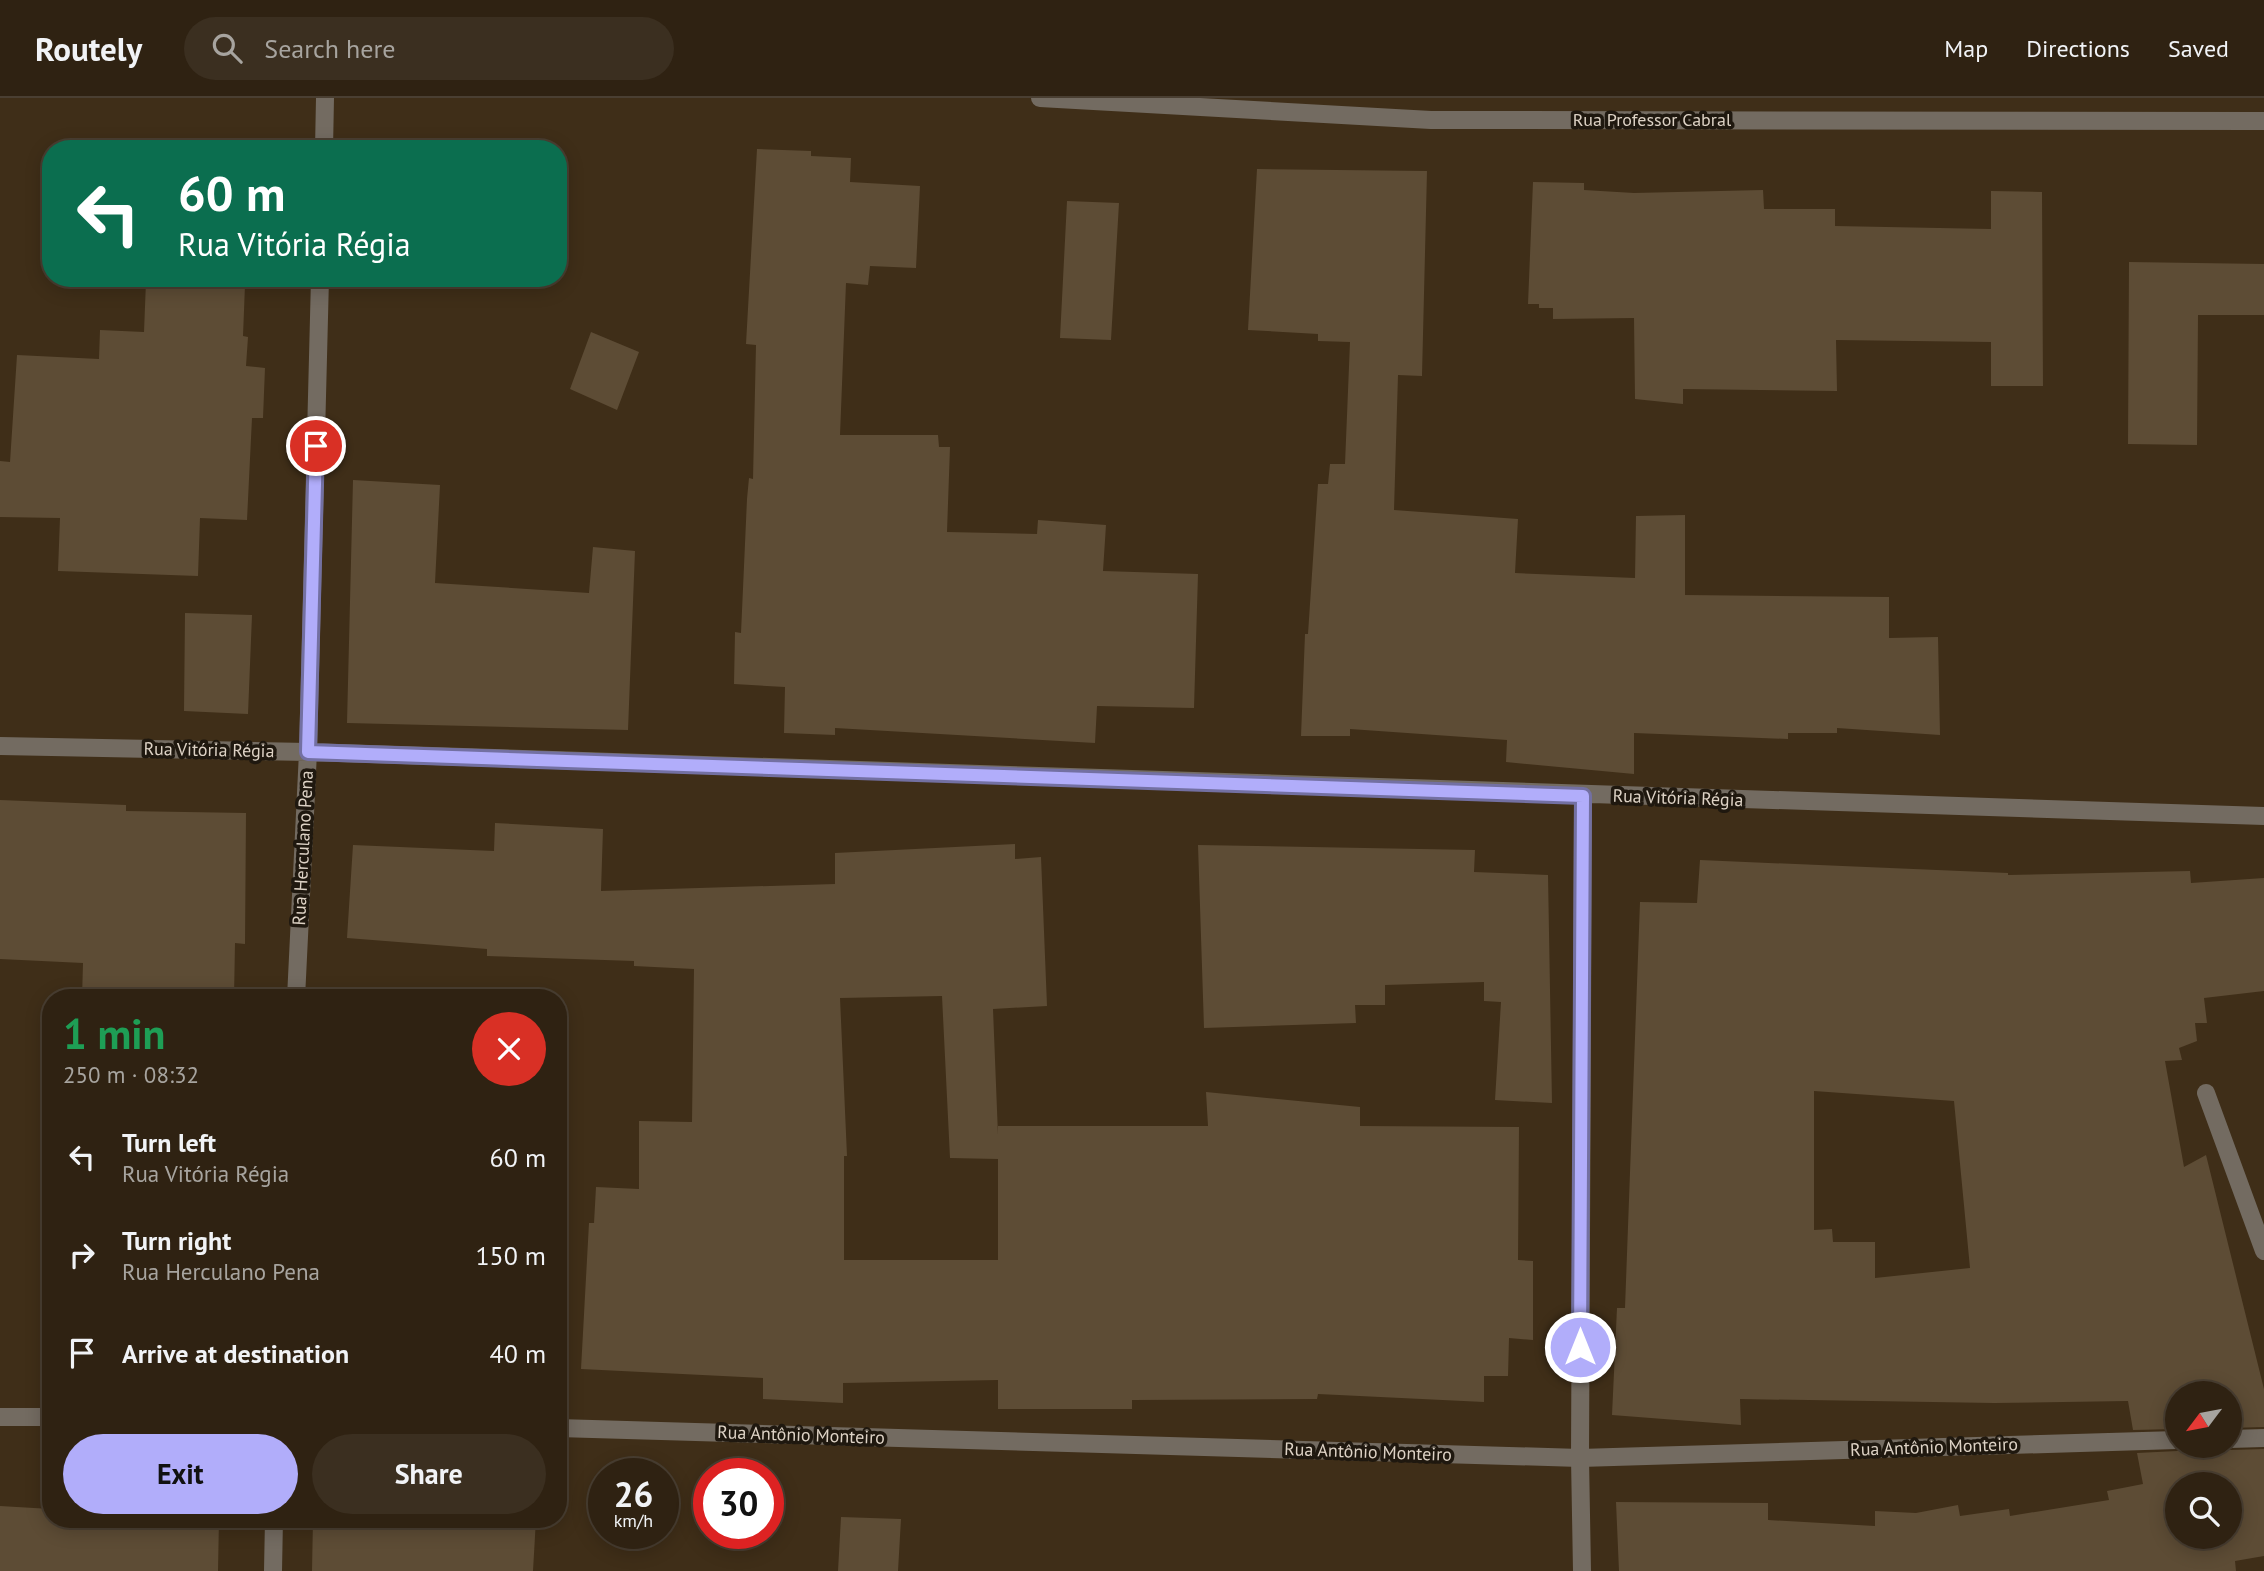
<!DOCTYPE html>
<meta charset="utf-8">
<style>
body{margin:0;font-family:"PT Sans",sans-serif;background:#3b2f20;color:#f1f3f6;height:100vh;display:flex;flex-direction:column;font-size:26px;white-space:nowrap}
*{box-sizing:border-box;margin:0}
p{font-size:23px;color:#a7a49f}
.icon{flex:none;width:38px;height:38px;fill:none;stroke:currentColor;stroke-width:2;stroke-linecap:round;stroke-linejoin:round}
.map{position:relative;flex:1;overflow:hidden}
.sheet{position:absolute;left:42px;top:891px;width:525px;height:539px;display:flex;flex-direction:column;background:#2f2212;border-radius:28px;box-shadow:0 4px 18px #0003,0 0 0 2px #4a3f32}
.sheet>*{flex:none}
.top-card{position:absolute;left:42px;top:42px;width:525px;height:147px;border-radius:28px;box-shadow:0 4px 18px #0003,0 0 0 2px #4a3f32;background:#0b6e4f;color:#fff;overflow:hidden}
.needle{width:46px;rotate:238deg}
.controls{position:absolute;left:2165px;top:1283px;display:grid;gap:14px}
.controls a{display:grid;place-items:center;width:77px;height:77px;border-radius:50%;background:#2f2212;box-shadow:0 4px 18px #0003,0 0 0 2px #4a3f32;font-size:35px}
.speed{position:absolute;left:588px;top:1360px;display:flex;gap:14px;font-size:35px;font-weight:700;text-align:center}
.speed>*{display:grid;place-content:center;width:91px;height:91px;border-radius:50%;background:#2f2212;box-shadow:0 4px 18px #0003,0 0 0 2px #4a3f32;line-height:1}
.speed small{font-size:18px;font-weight:400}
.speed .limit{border:10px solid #d22;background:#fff;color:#111}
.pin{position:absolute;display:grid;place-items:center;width:60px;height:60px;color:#fff;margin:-30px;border:4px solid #fff;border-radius:50%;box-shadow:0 2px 7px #0007}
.me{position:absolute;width:77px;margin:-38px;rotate:0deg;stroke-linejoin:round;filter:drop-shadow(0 0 5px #0008)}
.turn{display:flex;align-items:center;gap:24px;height:147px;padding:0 21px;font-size:32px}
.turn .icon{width:91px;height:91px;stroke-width:2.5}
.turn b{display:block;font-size:49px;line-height:60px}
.round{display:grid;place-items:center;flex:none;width:74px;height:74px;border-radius:37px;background:#3b2f20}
.summary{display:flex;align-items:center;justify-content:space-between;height:119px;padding:0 21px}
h1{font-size:42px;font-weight:700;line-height:52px;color:#1e9e55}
.primary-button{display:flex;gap:14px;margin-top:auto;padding:14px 21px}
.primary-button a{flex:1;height:80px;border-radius:42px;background:#b1adfa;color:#111;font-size:28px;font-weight:700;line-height:80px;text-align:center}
.primary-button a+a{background:#3b2f20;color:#f1f3f6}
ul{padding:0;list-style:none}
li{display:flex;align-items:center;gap:21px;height:98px;padding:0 21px}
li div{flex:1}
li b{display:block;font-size:26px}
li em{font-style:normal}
header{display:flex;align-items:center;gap:42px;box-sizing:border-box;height:98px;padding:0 35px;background:#2f2212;border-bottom:2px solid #4a3f32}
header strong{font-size:33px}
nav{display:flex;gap:38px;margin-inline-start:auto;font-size:24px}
.search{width:490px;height:63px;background:#3b2f20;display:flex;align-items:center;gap:18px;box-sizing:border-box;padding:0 24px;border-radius:38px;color:#a7a49f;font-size:26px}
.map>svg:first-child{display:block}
</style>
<header>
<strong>Routely</strong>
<div class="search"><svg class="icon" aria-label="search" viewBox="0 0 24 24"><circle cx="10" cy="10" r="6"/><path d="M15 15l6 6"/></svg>Search here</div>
<nav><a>Map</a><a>Directions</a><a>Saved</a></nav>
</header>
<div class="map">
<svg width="2264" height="1473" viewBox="0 0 2264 1473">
<rect width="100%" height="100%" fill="#3f2e18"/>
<path fill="#5d4c35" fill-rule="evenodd" d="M 757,51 L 811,53 L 811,58 L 851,60 L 850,84 L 920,88 L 916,170 L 870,168 L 868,187 L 846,185 L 840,337 L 938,337 L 939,349 L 950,349 L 947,434 L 1037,436 L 1038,422 L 1106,427 L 1103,473 L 1198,476 L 1194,610 L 1097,608 L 1095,645 L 835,630 L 835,637 L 784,635 L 785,589 L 734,586 L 735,534 L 741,535 L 747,401 L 749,380 L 753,381 L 756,247 L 746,246 Z
M 1257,71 L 1427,73 L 1422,278 L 1398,277 L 1394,412 L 1518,421 L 1515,475 L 1635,480 L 1636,418 L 1685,417 L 1685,497 L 1889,499 L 1889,540 L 1938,539 L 1940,637 L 1837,630 L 1837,635 L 1788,635 L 1788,641 L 1634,635 L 1634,676 L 1506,664 L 1507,642 L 1350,631 L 1350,638 L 1301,638 L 1305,536 L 1308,536 L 1318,386 L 1328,386 L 1330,366 L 1345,366 L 1350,244 L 1318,243 L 1318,236 L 1248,232 Z
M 1533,84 L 1584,85 L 1584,92 L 1634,95 L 1763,92 L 1764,111 L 1835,111 L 1835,128 L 1991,131 L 1991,93 L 2042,94 L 2043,288 L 1991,288 L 1991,244 L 1836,242 L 1837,293 L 1683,291 L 1683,306 L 1635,301 L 1634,220 L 1553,221 L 1553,210 L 1539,210 L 1539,206 L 1528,206 Z
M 1067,103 L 1119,105 L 1111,242 L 1060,240 Z
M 2129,164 L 2264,166 L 2264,217 L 2198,217 L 2197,347 L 2128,346 Z
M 146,183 L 245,187 L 243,238 L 248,239 L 246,268 L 265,270 L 263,320 L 252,320 L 247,422 L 200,420 L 198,478 L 58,473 L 60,420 L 0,419 L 0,363 L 10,364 L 17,257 L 99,261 L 100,232 L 144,234 Z
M 591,234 L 639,254 L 617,312 L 570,291 Z
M 353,382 L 440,387 L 435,485 L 589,495 L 593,449 L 635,453 L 628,632 L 347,625 Z
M 185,515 L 252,517 L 248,616 L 184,613 Z
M 0,702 L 126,707 L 126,713 L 246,715 L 245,846 L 235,845 L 234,900 L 82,900 L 83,865 L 0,861 Z
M 495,725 L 603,731 L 601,793 L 835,786 L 835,755 L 1015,746 L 1015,761 L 1041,759 L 1047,908 L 993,911 L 998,1037 L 998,1028 L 1208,1028 L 1206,994 L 1360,1009 L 1360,1028 L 1519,1029 L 1518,1162 L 1533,1163 L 1533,1242 L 1509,1240 L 1508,1278 L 1484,1278 L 1484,1304 L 1318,1296 L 1317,1301 L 1132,1302 L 1132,1311 L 998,1311 L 998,1282 L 843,1285 L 843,1305 L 763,1301 L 763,1280 L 581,1271 L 589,1125 L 594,1125 L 596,1089 L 639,1091 L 639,1023 L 692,1024 L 694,871 L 634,868 L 634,863 L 487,858 L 487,851 L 347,840 L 353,747 L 494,753 ZM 942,898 L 950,1060 L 998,1061 L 998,1162 L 844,1162 L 844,1058 L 847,1058 L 840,900 Z
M 1198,747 L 1475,752 L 1474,774 L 1548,777 L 1552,1005 L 1495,1002 L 1501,904 L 1484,903 L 1484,884 L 1385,887 L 1385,907 L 1355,907 L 1356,925 L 1204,930 Z
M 1700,762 L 2008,775 L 2008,777 L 2190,773 L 2191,785 L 2264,780 L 2264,893 L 2204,900 L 2207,925 L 2195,925 L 2197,943 L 2179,950 L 2182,962 L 2165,963 L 2184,1069 L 2206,1057 L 2264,1291 L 2264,1329 L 2230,1330 L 2230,1295 L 2177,1295 L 2177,1331 L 2133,1332 L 2128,1303 L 1994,1305 L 1740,1301 L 1741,1327 L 1612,1317 L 1617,1210 L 1625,1210 L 1640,804 L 1697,805 ZM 1814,993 L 1954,1003 L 1970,1170 L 1875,1180 L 1875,1144 L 1833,1144 L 1832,1131 L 1814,1132 Z
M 2187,1348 L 2221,1348 L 2230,1352 L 2264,1351 L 2264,1458 L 2235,1463 L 2236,1473 L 1619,1473 L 1616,1404 L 1768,1405 L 1768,1422 L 1875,1428 L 1875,1413 L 1916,1415 L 1958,1407 L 1960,1418 L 2009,1411 L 2010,1418 L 2109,1402 L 2107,1393 L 2143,1386 L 2137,1355 L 2177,1353 ZM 2177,1386 L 2230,1386 L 2230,1438 L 2177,1438 Z
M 0,1408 L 51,1411 L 51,1421 L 219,1421 L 218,1473 L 0,1473 Z
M 841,1419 L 901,1421 L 898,1473 L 838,1473 Z
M 313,1421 L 536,1421 L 533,1473 L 312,1473 Z"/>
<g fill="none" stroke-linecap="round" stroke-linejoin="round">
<path stroke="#736b61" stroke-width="18" d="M 1040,0 L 1431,22 L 2264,23
M 324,51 L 325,0
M 0,648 L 308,654 L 2264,718
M 296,900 L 308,654 L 320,180
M 2206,995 L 2264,1153
M 0,1319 L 51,1319
M 558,1330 L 1580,1360 L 2177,1342
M 2230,1341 L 2264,1340
M 273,1473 L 274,1421
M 1582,1473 L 1580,1360 L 1583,697"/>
</g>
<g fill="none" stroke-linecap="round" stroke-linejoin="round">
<g stroke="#7370a2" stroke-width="18">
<path id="route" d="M 316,348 L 308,654 L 1583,698 L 1580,1249"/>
</g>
<use href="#route" stroke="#b1adfa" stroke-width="12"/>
</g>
<g text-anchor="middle" stroke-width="7" stroke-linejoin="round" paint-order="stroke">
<g font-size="18" fill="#ddd2c5" stroke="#1f180f">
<text x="1652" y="28">Rua Professor Cabral</text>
<text transform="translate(209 652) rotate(1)" y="6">Rua Vitória Régia</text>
<text transform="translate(1678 700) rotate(2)" y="6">Rua Vitória Régia</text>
<text transform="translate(303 750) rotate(-87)" y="6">Rua Herculano Pena</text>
<text transform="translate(801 1337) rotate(2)" y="6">Rua Antônio Monteiro</text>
<text transform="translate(1934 1349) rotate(-2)" y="6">Rua Antônio Monteiro</text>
<text transform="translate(1368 1354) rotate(2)" y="6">Rua Antônio Monteiro</text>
</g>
</g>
</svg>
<div class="controls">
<a><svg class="needle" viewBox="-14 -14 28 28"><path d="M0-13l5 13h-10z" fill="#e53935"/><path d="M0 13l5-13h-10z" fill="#a7a49f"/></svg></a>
<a><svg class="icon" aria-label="search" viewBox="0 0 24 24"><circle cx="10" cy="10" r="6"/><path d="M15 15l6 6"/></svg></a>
</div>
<div class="speed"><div>26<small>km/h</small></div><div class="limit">30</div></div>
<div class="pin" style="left:316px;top:348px;background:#d93025"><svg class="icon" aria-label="arrive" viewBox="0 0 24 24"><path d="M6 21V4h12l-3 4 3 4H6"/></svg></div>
<svg class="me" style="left:1580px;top:1249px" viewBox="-20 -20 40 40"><circle r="17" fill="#b1adfa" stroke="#fff" stroke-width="3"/><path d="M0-11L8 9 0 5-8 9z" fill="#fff"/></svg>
<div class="top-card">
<div class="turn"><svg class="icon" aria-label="left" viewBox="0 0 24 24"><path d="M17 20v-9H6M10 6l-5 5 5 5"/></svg><div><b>60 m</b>Rua Vitória Régia</div></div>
</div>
<section class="sheet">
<div class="summary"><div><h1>1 min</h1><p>250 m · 08:32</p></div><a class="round" style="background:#d93025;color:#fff"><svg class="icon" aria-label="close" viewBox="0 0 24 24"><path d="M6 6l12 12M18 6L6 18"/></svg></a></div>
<ul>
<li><svg class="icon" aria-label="left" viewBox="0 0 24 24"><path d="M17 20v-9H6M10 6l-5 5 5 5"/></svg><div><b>Turn left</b><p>Rua Vitória Régia</p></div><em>60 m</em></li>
<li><svg class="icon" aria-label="right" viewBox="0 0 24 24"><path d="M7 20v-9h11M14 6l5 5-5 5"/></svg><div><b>Turn right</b><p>Rua Herculano Pena</p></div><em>150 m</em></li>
<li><svg class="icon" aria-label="arrive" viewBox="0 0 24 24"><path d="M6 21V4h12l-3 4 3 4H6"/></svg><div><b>Arrive at destination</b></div><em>40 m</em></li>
</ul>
<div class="primary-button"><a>Exit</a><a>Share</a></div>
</section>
</div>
